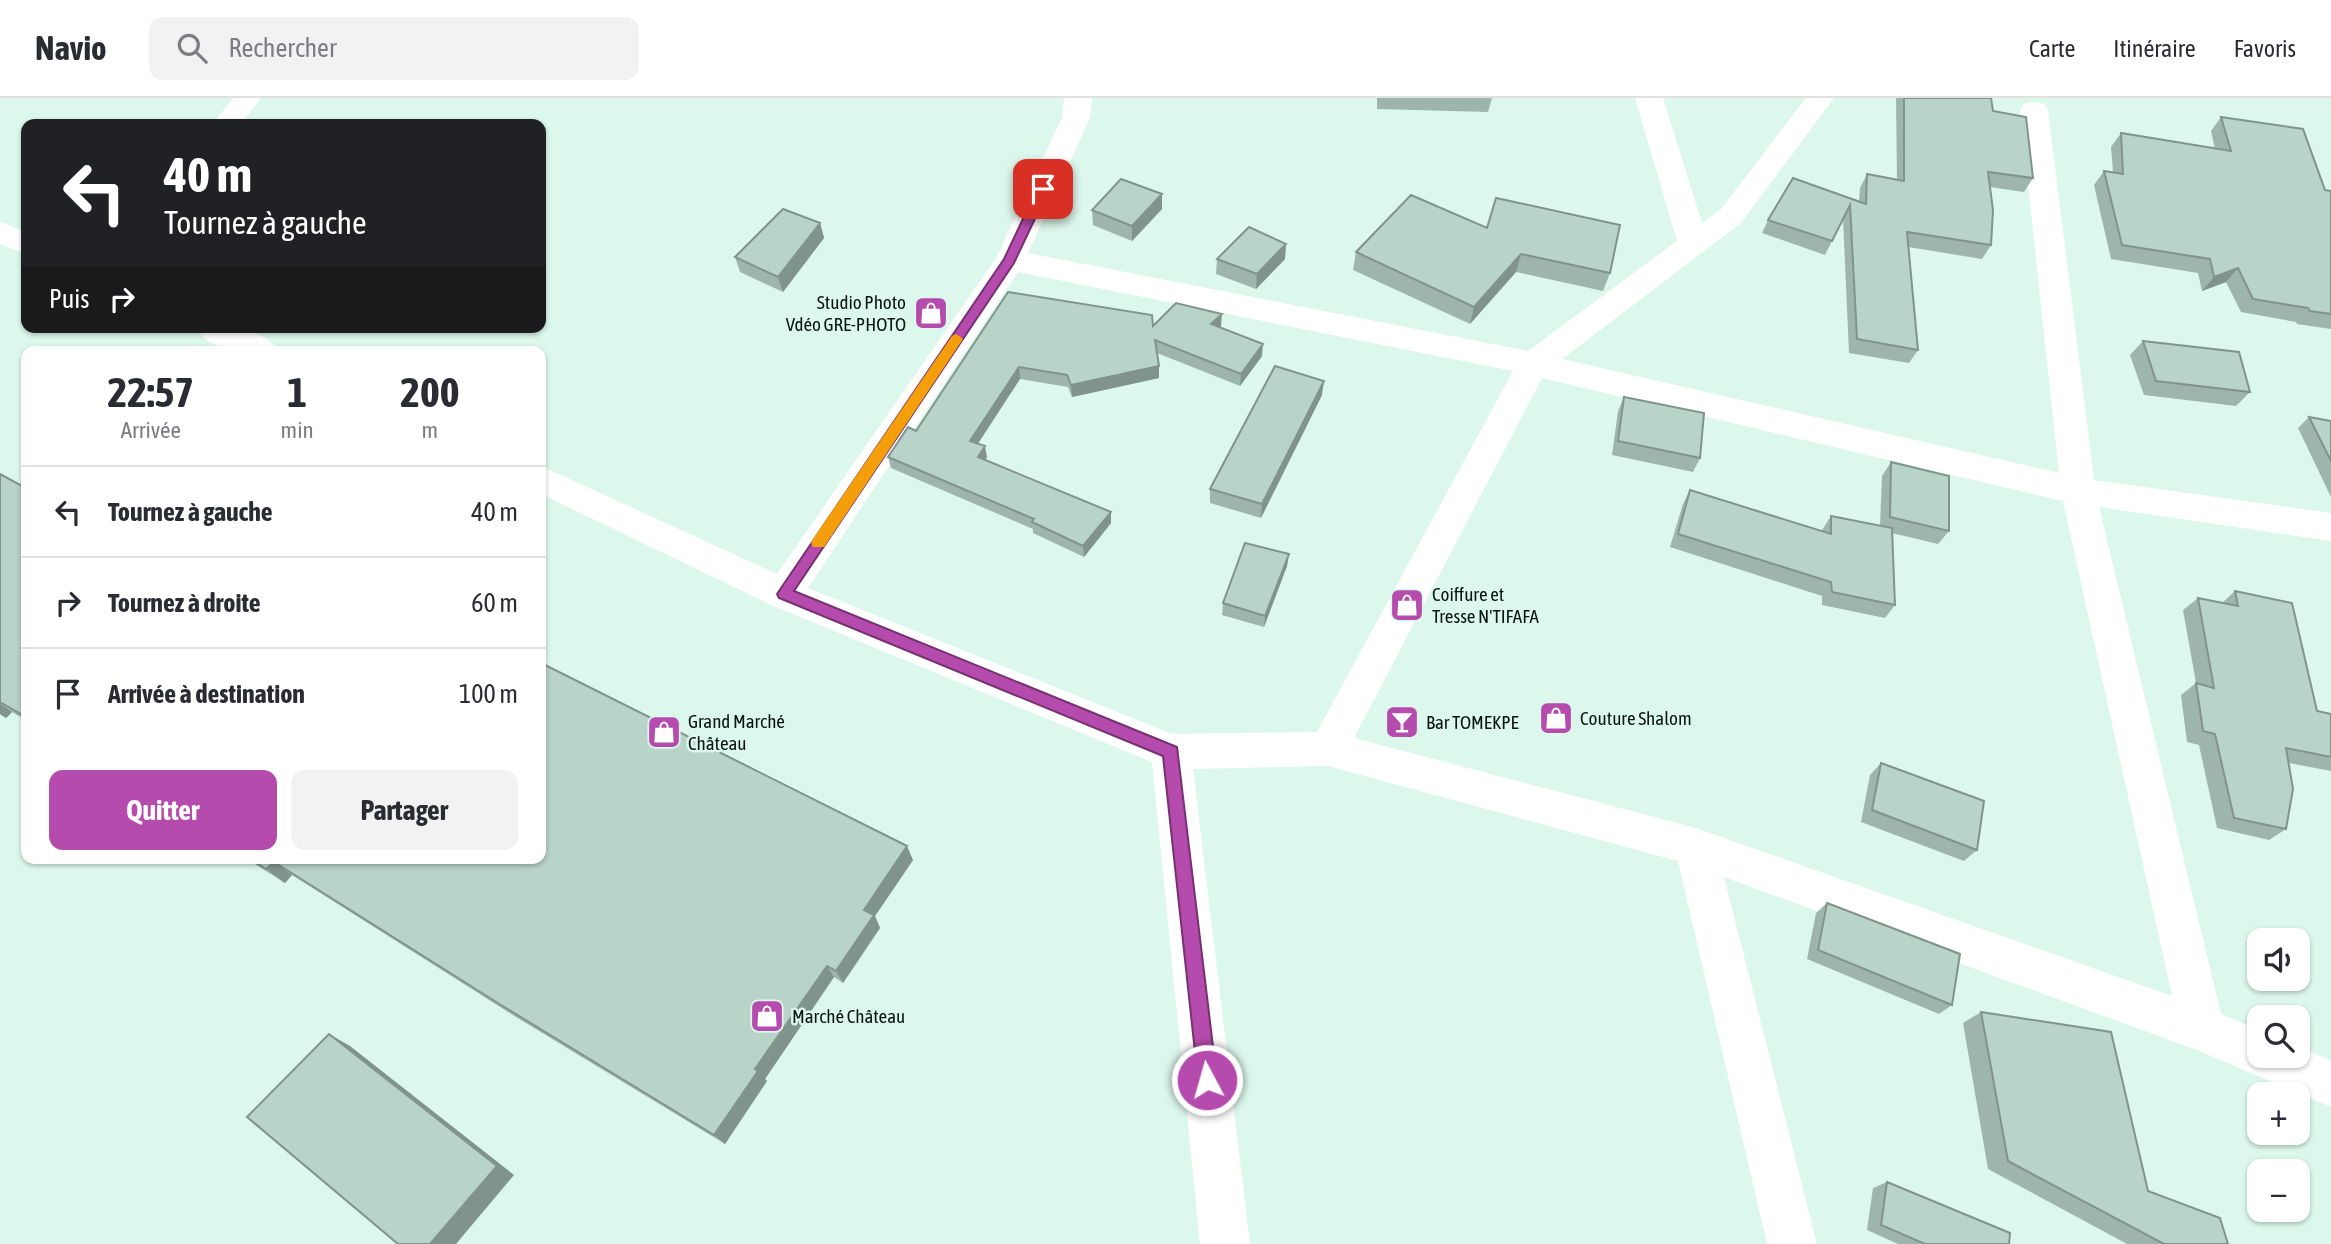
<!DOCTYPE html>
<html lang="fr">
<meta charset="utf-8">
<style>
body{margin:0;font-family:"Asap Condensed",sans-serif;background:#f2f2f3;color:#2b2b33;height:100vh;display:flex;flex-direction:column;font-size:26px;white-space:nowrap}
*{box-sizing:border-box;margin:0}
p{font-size:23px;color:#7c7c81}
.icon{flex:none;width:38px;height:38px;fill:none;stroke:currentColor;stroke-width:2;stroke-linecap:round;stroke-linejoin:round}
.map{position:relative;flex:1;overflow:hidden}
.panel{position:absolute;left:21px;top:248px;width:525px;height:518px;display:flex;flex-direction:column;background:#fff;border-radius:14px;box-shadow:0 2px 5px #0004}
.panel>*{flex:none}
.top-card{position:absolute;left:21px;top:21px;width:525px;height:214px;border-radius:14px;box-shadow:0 2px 5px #0004;background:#202124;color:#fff;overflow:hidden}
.fabs{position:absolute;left:2247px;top:830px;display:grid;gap:14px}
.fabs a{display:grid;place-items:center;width:63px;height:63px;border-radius:14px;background:#fff;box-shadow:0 2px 5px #0004;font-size:35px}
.pin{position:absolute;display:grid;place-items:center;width:60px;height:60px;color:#fff;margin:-30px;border-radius:14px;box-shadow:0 4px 10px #0006}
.me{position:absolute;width:77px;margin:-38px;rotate:354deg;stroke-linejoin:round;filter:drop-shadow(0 0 5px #0008)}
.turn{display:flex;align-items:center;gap:24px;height:147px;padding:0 28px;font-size:32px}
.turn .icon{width:91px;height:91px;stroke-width:2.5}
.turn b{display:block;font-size:49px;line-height:60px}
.then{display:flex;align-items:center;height:66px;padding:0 28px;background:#0003;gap:14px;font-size:26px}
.eta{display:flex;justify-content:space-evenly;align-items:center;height:119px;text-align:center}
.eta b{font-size:42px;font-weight:700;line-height:49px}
.action{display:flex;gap:14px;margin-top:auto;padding:14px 28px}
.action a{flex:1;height:80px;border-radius:14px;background:#b54bac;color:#fff;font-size:28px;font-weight:700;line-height:80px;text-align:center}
.action a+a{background:#f2f2f3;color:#2b2b33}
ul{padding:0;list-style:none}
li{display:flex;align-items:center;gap:21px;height:91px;padding:0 28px;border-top:2px solid #e1e1e2}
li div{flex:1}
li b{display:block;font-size:26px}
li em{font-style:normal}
header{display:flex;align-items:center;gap:42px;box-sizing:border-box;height:98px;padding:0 35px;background:#fff;border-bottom:2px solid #e1e1e2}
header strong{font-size:33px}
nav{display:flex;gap:38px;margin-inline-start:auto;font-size:24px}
.search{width:490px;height:63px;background:#f2f2f3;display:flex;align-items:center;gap:18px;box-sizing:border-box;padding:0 24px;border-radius:14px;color:#7c7c81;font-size:26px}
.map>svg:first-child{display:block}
</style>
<header>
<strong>Navio</strong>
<div class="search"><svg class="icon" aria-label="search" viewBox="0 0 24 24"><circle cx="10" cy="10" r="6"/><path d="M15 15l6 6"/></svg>Rechercher</div>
<nav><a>Carte</a><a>Itinéraire</a><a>Favoris</a></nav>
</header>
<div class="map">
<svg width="2331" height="1146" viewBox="0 0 2331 1146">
<rect width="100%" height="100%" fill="#dcf8ed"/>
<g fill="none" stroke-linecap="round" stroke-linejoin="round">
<path fill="#fff" fill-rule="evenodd" d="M 233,0 L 261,0 L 241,26 L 213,26 Z
M 1064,0 L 1092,0 L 1090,20 L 1028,155 L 1528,253 L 1677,143 L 1635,0 L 1663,0 L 1702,125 L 1721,111 L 1806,0 L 1834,0 L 1741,125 L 1562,261 L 2059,375 L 2020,12 L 2024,6 L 2034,4 L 2044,6 L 2048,12 L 2094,382 L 2331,415 L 2331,443 L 2099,409 L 2221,916 L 2259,932 L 2259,957 L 2298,957 L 2298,948 L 2331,963 L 2331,1009 L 2197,952 L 1724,779 L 1817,1146 L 1767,1146 L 1678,763 L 1328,668 L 1193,671 L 1250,1146 L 1200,1146 L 1152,664 L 771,507 L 541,396 L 541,368 L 777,476 L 996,160 L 1062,20 ZM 1018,174 L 1513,273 L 1317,634 L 1172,636 L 808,490 ZM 1542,280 L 2063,403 L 2172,898 L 1696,730 L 1354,640 Z
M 0,124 L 26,134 L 26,156 L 0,146 Z
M 195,229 C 222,229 263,227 279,254 C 252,254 212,257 195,229 Z"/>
</g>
<path fill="#9eb5ac" d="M 1377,0 L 1492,0 L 1488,14 L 1377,11 Z
M 1896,0 L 1991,0 L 1993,13 L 2033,80 L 2024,94 L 1990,89 L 1991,147 L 1982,161 L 1908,149 L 1918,252 L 1909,265 L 1849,255 L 1843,121 L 1825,157 L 1762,135 L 1768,122 L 1859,104 L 1860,90 L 1867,76 L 1897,82 Z
M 2221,19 L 2325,92 L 2331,93 L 2331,231 L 2297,226 L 2296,224 L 2241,214 L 2226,184 L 2202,193 L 2198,175 L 2111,161 L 2094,87 L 2104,73 L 2113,74 L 2111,49 L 2121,35 L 2215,51 L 2211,33 Z
M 1162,96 L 1162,111 L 1132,143 L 1093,127 L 1092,112 Z
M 820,125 L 824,140 L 783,194 L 740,174 L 735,159 Z
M 1487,130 L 1610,175 L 1603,193 L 1516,174 L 1470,226 L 1353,172 L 1356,154 Z
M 1286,146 L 1285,161 L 1256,191 L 1216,176 L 1217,161 Z
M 1008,194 L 1153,228 L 1221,228 L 1219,229 L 1262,258 L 1240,288 L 1157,255 L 1159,280 L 1072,299 L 1068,289 L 1020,281 L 978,346 L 987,359 L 985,362 L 1111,414 L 1111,425 L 1084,459 L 1033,435 L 1033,431 L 891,370 L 888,359 L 916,333 Z
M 2143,243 L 2250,294 L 2236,308 L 2144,297 L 2130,257 Z
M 1322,297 L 1261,420 L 1210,405 L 1210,391 Z
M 1624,299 L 1700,360 L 1693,374 L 1612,357 L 1618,313 Z
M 2309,319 L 2331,323 L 2331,399 L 2298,330 Z
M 1891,364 L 1949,433 L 1938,446 L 1892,435 L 1895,507 L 1885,520 L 1822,507 L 1822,498 L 1670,449 L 1683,406 L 1690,392 L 1822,434 L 1822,432 L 1831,418 L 1880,428 L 1882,378 Z
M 0,376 L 26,390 L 26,622 L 12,614 L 6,620 L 0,616 Z
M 1289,456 L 1287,468 L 1264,529 L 1222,517 L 1223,505 Z
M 2235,493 L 2317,613 L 2331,616 L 2331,673 L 2289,665 L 2286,731 L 2269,742 L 2217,730 L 2199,647 L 2187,644 L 2181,597 L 2196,585 L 2183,512 L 2198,500 L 2222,505 Z
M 1881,665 L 1977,752 L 1964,763 L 1861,724 L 1870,677 Z
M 247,761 L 541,761 L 913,762 L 875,818 L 880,830 L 843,885 L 834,879 L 765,981 L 767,983 L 725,1046 L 516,919 L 292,777 L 285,785 Z
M 1827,805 L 1952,907 L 1939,916 L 1807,861 L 1816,815 Z
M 1981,914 L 2148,1093 L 2228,1146 L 2127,1146 L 1988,1071 L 1963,925 Z
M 1887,1084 L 2009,1146 L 1898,1146 L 1867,1132 L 1873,1090 Z"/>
<path fill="#81948c" d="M 1162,96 L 1162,111 L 1132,143 L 1132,128 Z
M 820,125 L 824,140 L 783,194 L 778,179 Z
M 1286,146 L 1285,161 L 1256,191 L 1257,176 Z
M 1521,156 L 1516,174 L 1470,226 L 1474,209 Z
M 2238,170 L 2226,184 L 2202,193 L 2214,179 Z
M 1222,216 L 1221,228 L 1211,238 L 1211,226 Z
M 1263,246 L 1262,258 L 1240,288 L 1241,276 Z
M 1159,268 L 1159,280 L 1072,299 L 1071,287 Z
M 1019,269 L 1020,281 L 972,354 L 970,343 Z
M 1324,283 L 1322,297 L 1261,420 L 1262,406 Z
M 985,348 L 987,359 L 980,370 L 978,359 Z
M 1111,414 L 1111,425 L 1084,459 L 1083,448 Z
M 1289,456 L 1287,468 L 1264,529 L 1265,518 Z
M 0,606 L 12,614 L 6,620 L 0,616 Z
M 907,748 L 913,762 L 875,818 L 880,830 L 843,885 L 836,873 L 864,812 Z
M 274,764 L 292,777 L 285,785 L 266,771 Z
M 827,868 L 834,879 L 765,981 L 767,983 L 725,1046 L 714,1037 L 755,971 Z
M 329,936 L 350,948 L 514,1077 L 456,1146 L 430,1146 Z"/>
<path fill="#b8d3c8" stroke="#81948c" stroke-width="2" d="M 1904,0 L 1991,0 L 1993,13 L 2026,19 L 2033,80 L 1988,74 L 1993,112 L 1991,147 L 1907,134 L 1918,252 L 1857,241 L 1850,107 L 1832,143 L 1768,122 L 1793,80 L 1866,106 L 1867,76 L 1904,83 Z
M 2221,19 L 2303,31 L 2325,92 L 2331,93 L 2331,216 L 2310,213 L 2308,210 L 2253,201 L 2238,170 L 2214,179 L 2210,161 L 2122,147 L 2104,73 L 2123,76 L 2121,35 L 2231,53 Z
M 1121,81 L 1162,96 L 1132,128 L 1092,112 Z
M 1411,97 L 1487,130 L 1496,100 L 1620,127 L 1610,175 L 1521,156 L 1474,209 L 1356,154 Z
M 783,111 L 820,125 L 778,179 L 735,159 Z
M 1249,129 L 1286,146 L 1257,176 L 1217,161 Z
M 1008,194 L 1152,217 L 1153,228 L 1176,205 L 1222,216 L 1211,226 L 1263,246 L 1241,276 L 1155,242 L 1159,268 L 1071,287 L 1067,277 L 1019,269 L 970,343 L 985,348 L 978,359 L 1111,414 L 1083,448 L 1032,424 L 1034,421 L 888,359 L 908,329 L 916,333 Z
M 2143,243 L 2239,254 L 2250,294 L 2156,283 Z
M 1275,268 L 1324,283 L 1262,406 L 1210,391 Z
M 1624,299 L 1704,315 L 1700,360 L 1618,343 Z
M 2309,319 L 2331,323 L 2331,363 Z
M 1891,364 L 1949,378 L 1949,433 L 1890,419 Z
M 0,376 L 26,390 L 26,619 L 0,604 Z
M 1690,392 L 1831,436 L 1831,418 L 1892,430 L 1895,507 L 1832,494 L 1831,484 L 1678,436 Z
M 1245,445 L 1289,456 L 1265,518 L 1223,505 Z
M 2235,493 L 2292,505 L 2317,613 L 2331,616 L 2331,659 L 2286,650 L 2293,691 L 2286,731 L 2234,720 L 2215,636 L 2203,633 L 2196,585 L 2214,590 L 2198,500 L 2238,508 Z
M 541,565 L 907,748 L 864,812 L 874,817 L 836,873 L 827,868 L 755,971 L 758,973 L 714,1037 L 501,907 L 274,764 L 266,771 L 250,761 L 541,761 Z
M 1881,665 L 1984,703 L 1977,752 L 1872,712 Z
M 1827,805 L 1960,856 L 1952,907 L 1818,852 Z
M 1981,914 L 2111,934 L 2148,1093 L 2220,1120 L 2228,1146 L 2164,1146 L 2008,1063 Z
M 329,936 L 497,1068 L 430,1146 L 398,1146 L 247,1019 Z
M 1887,1084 L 2010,1135 L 2009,1146 L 1925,1146 L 1881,1127 Z"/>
<path fill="#b54bac" stroke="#763170" stroke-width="2" d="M 1043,87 L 1049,91 L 1014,165 L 794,493 L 1177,649 L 1217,982 L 1214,989 L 1207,992 L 1200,989 L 1198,982 L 1163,658 L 779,500 L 777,496 L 1004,161 L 1037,91 Z"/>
<path fill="#f59e0b" d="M 956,236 L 963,241 L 961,244 L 824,449 L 813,449 L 811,445 L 813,441 L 952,238 Z"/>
<defs>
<g id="shop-square" transform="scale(1.75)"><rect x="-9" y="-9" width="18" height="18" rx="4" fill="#b54bac" stroke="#dcf8ed"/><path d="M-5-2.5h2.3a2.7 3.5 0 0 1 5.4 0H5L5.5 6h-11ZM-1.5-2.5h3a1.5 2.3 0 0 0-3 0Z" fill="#fff"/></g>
<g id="bar-square" transform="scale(1.75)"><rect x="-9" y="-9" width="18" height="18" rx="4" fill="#b54bac" stroke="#dcf8ed"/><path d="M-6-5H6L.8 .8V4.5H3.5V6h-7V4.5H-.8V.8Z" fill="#fff"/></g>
</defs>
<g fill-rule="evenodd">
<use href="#shop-square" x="931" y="215"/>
<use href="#shop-square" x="1407" y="507"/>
<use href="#shop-square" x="1556" y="620"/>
<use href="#bar-square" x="1402" y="624"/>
<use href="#shop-square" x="664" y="634"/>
<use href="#shop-square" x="767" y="918"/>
</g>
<g text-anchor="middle" stroke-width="5" stroke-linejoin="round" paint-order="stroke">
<g font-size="19" fill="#0b1511" stroke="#dcf8ed" text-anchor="start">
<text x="906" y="211" text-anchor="end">Studio Photo<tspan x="906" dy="22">Vdéo GRE-PHOTO</tspan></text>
<text x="1432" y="503">Coiffure et<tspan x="1432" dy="22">Tresse N'TIFAFA</tspan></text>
<text x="1580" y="627">Couture Shalom</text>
<text x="688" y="630">Grand Marché<tspan x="688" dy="22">Château</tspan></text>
<text x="1426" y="631">Bar TOMEKPE</text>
<text x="792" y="925">Marché Château</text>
</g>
</g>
</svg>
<div class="fabs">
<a><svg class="icon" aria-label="sound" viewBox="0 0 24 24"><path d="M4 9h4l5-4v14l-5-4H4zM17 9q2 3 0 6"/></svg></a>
<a><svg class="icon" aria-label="search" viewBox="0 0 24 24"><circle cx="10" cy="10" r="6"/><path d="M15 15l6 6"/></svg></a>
<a>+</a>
<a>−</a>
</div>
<div class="pin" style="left:1043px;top:91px;background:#d93025"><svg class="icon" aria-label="arrive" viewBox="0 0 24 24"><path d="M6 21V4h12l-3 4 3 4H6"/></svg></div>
<svg class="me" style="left:1207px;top:982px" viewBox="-20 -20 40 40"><circle r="17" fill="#b54bac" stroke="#fff" stroke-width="3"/><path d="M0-11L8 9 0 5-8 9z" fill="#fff"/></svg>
<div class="top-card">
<div class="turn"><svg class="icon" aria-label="left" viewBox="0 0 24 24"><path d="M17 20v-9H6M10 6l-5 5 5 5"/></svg><div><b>40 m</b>Tournez à gauche</div></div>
<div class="then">Puis<svg class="icon" aria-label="right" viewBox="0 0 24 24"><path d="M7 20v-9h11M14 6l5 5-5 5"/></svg></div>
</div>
<section class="panel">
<div class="eta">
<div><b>22:57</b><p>Arrivée</p></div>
<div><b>1</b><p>min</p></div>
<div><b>200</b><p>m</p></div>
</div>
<ul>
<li><svg class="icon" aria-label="left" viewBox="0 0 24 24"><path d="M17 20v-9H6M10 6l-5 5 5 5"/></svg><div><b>Tournez à gauche</b></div><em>40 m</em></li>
<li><svg class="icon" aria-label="right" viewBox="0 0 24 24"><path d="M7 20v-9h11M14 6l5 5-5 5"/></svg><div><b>Tournez à droite</b></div><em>60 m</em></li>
<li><svg class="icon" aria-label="arrive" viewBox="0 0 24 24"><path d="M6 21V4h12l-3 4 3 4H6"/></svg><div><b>Arrivée à destination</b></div><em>100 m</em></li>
</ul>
<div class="action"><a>Quitter</a><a>Partager</a></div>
</section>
</div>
